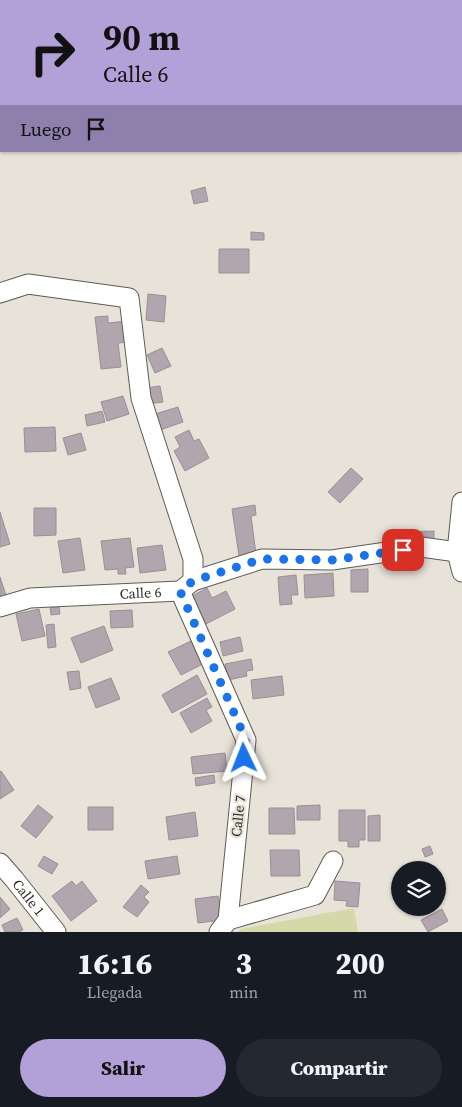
<!DOCTYPE html>
<html lang="es">
<style>
body{margin:0;font-family:"Source Serif 4",serif;background:#242831;color:#f1f3f6;height:100vh;display:flex;flex-direction:column;font-size:19px;white-space:nowrap}
*{box-sizing:border-box;margin:0}
p{font-size:16px;color:#9ea1a6}
.icon{flex:none;width:28px;height:28px;fill:none;stroke:currentColor;stroke-width:2;stroke-linecap:round;stroke-linejoin:round}
.map{position:relative;height:932px;overflow:hidden}
.panel{display:flex;flex-direction:column;background:#171b24;flex:1}
.panel>*{flex:none}
.guide{position:absolute;left:0px;top:0px;width:462px;height:152px;box-shadow:0 1px 4px #0004;background:#b2a0d8;color:#111;overflow:hidden}
.buttons{position:absolute;left:391px;top:861px;display:grid;gap:10px}
.buttons a{display:grid;place-items:center;width:55px;height:55px;border-radius:50%;background:#171b24;box-shadow:0 1px 4px #0004;font-size:25px}
.pin{position:absolute;display:grid;place-items:center;width:42px;height:42px;color:#fff;margin:-21px;border-radius:10px;box-shadow:0 2px 8px #0006}
.me{position:absolute;width:55px;margin:-28px;rotate:358deg;stroke-linejoin:round;filter:drop-shadow(0 0 4px #0008)}
.turn{display:flex;align-items:center;gap:18px;height:105px;padding:0 20px;font-size:22px}
.turn .icon{width:65px;height:65px;stroke-width:2.5}
.turn b{display:block;font-size:35px;line-height:42px}
.then{display:flex;align-items:center;height:48px;padding:0 20px;background:#0003;gap:10px;font-size:19px}
.eta{display:flex;justify-content:space-evenly;align-items:center;height:85px;text-align:center}
.eta b{font-size:30px;font-weight:800;line-height:35px}
.button{display:flex;gap:10px;margin-top:auto;padding:10px 20px}
.button a{flex:1;height:58px;border-radius:30px;background:#b2a0d8;color:#111;font-size:20px;font-weight:800;line-height:58px;text-align:center}
.button a+a{background:#242831;color:#f1f3f6}
.map>svg:first-child{display:block}
</style>
<div class="map">
<svg width="462" height="932" viewBox="0 0 462 932">
<rect width="100%" height="100%" fill="#e8e3d8"/>
<path fill="#d5d8a8" d="M 354,908 L 358,932 L 238,932 L 241,929 Z"/>
<path fill="#b1a6ae" stroke="#998f96" d="M 205,187 L 208,201 L 194,204 L 191,191 Z
M 251,232 L 264,233 L 264,240 L 251,240 Z
M 219,249 L 249,249 L 249,273 L 219,273 Z
M 148,294 L 166,296 L 164,322 L 146,320 Z
M 108,316 L 108,323 L 127,321 L 129,342 L 118,343 L 121,367 L 101,369 L 95,317 Z
M 162,348 L 171,366 L 155,373 L 147,355 Z
M 160,386 L 163,402 L 148,404 L 145,388 Z
M 123,396 L 129,414 L 107,421 L 101,402 Z
M 178,407 L 183,422 L 157,431 L 152,415 Z
M 102,411 L 105,422 L 87,426 L 85,415 Z
M 55,427 L 56,451 L 25,452 L 24,428 Z
M 189,430 L 194,441 L 199,439 L 209,458 L 185,471 L 174,451 L 180,447 L 175,437 Z
M 81,433 L 86,450 L 68,455 L 63,438 Z
M 351,468 L 363,479 L 340,503 L 328,492 Z
M 255,505 L 256,515 L 251,516 L 256,554 L 239,556 L 232,509 Z
M 34,508 L 56,508 L 56,535 L 34,536 Z
M 0,512 L 10,544 L 0,547 Z
M 434,531 L 434,543 L 407,544 L 406,532 Z
M 80,538 L 85,570 L 63,573 L 58,541 Z
M 130,538 L 134,567 L 125,568 L 126,574 L 118,574 L 118,569 L 105,570 L 101,541 Z
M 162,545 L 166,570 L 140,573 L 137,548 Z
M 368,569 L 368,592 L 351,592 L 351,570 Z
M 333,573 L 334,596 L 305,598 L 304,575 Z
M 296,575 L 298,595 L 291,595 L 292,604 L 280,605 L 278,577 Z
M 0,577 L 6,595 L 0,597 Z
M 207,588 L 212,598 L 226,591 L 235,609 L 204,625 L 190,597 Z
M 50,607 L 59,607 L 60,614 L 51,615 Z
M 39,609 L 45,636 L 22,641 L 16,614 Z
M 132,610 L 133,627 L 111,628 L 110,611 Z
M 54,624 L 56,647 L 48,648 L 46,625 Z
M 104,626 L 113,650 L 81,663 L 71,638 Z
M 240,637 L 243,651 L 223,656 L 220,642 Z
M 193,640 L 205,663 L 181,675 L 168,652 Z
M 251,659 L 253,670 L 246,671 L 247,676 L 228,680 L 225,664 Z
M 79,671 L 81,688 L 70,690 L 67,672 Z
M 197,675 L 207,694 L 172,713 L 162,695 Z
M 282,676 L 284,695 L 253,699 L 251,680 Z
M 111,678 L 120,699 L 96,708 L 88,687 Z
M 207,698 L 212,707 L 206,710 L 212,721 L 191,733 L 180,713 Z
M 225,753 L 227,771 L 193,774 L 191,757 Z
M 1,771 L 14,790 L 0,799 L 0,772 Z
M 214,775 L 215,783 L 196,786 L 195,778 Z
M 38,805 L 53,817 L 36,838 L 21,826 Z
M 320,805 L 320,820 L 297,820 L 297,806 Z
M 88,807 L 113,807 L 113,830 L 88,830 Z
M 269,808 L 294,808 L 295,834 L 269,834 Z
M 339,810 L 365,810 L 365,840 L 359,840 L 359,847 L 348,847 L 348,841 L 339,841 Z
M 195,812 L 198,836 L 169,840 L 166,817 Z
M 380,815 L 380,841 L 368,841 L 368,816 Z
M 430,846 L 433,854 L 425,857 L 422,849 Z
M 270,850 L 299,850 L 300,876 L 271,876 Z
M 44,856 L 58,864 L 52,874 L 38,866 Z
M 177,856 L 180,874 L 148,879 L 145,861 Z
M 72,881 L 76,886 L 82,881 L 97,901 L 71,921 L 52,896 Z
M 335,881 L 360,883 L 358,907 L 346,906 L 347,901 L 334,900 Z
M 141,885 L 149,892 L 144,897 L 149,902 L 137,917 L 123,907 Z
M 218,896 L 222,920 L 198,923 L 195,899 Z
M 0,897 L 10,909 L 0,918 Z
M 442,909 L 448,921 L 428,932 L 421,920 Z
M 17,918 L 23,930 L 19,932 L 5,932 L 2,925 Z"/>
<g fill="none" stroke-linecap="round" stroke-linejoin="round">
<g stroke="#605b52" stroke-width="21">
<g id="minor">
<path d="M 0,293 L 28,284 L 129,298 L 141,398 L 193,559 L 193,581"/>
<path d="M 462,502 L 457,552 L 462,572"/>
<path d="M 180,591 L 246,740 L 228,920 L 219,932"/>
<path id="s1" d="M 0,607 L 30,598 L 180,591 L 193,581 L 262,559 L 332,560 L 421,547 L 457,552"/>
<path id="s2" d="M 0,863 L 14,879 L 56,932"/>
<path d="M 228,920 L 315,895 L 333,861"/>
</g>
</g>
<use href="#minor" stroke="#fff" stroke-width="19"/>
</g>
<g fill="none" stroke-linecap="round" stroke-linejoin="round">
<path stroke="#1a73e8" stroke-width="9" stroke-dasharray="0 16.2" d="M 244,758 L 246,740 L 180,591 L 193,581 L 262,559 L 332,560 L 403,550"/>
</g>
<g text-anchor="middle" stroke-width="4.5" stroke-linejoin="round" paint-order="stroke">
<g font-size="14" fill="#2d2b26" stroke="#e8e3d8">
<text dy="5" stroke="none"><textPath href="#s1" startOffset="142">Calle 6</textPath></text>
<text transform="translate(238 816) rotate(-84)" y="5">Calle 7</text>
<text dy="5" stroke="none"><textPath href="#s2" startOffset="45">Calle 1</textPath></text>
</g>
</g>
</svg>
<div class="buttons">
<a><svg class="icon" aria-label="layers" viewBox="0 0 24 24"><path d="M12 4l9 5-9 5-9-5zM3 14l9 5 9-5"/></svg></a>
</div>
<div class="pin" style="left:403px;top:550px;background:#d93025"><svg class="icon" aria-label="arrive" viewBox="0 0 24 24"><path d="M6 21V4h12l-3 4 3 4H6"/></svg></div>
<svg class="me" style="left:244px;top:758px" viewBox="-20 -20 40 40"><path d="M0-17L14 15 0 8-14 15z" fill="#1a73e8" stroke="#fff" stroke-width="4"/></svg>
<div class="guide">
<div class="turn"><svg class="icon" aria-label="right" viewBox="0 0 24 24"><path d="M7 20v-9h11M14 6l5 5-5 5"/></svg><div><b>90 m</b>Calle 6</div></div>
<div class="then">Luego<svg class="icon" aria-label="arrive" viewBox="0 0 24 24"><path d="M6 21V4h12l-3 4 3 4H6"/></svg></div>
</div>
</div>
<section class="panel">
<div class="eta">
<div><b>16:16</b><p>Llegada</p></div>
<div><b>3</b><p>min</p></div>
<div><b>200</b><p>m</p></div>
</div>
<div class="button"><a>Salir</a><a>Compartir</a></div>
</section>
